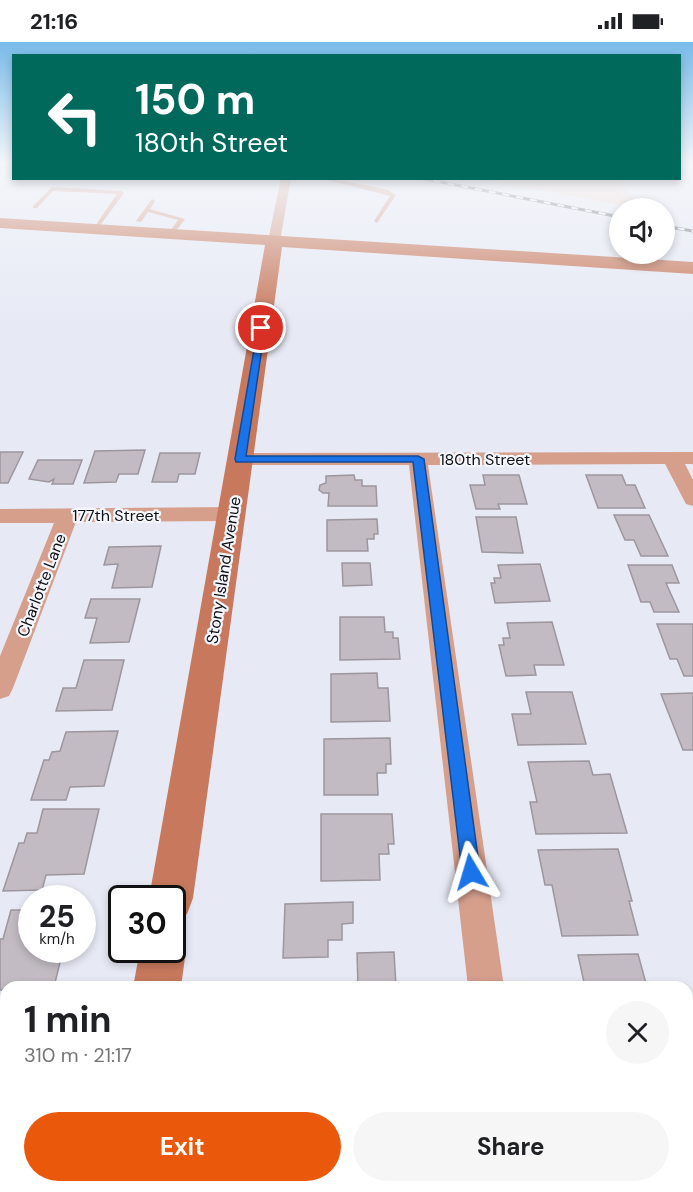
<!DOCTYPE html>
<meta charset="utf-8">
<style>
body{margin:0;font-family:"DM Sans",sans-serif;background:#f6f6f6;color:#202124;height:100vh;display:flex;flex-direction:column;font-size:22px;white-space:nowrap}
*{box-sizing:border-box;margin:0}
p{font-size:20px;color:#757577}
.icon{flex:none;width:33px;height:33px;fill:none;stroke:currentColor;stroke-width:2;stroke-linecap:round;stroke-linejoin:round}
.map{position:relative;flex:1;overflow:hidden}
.drawer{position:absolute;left:0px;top:939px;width:693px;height:212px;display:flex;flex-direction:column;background:#fff;border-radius:18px 18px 0 0;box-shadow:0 3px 9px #0003}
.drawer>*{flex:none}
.guide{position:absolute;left:12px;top:12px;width:669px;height:126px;border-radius:0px;box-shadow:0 3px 9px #0003;background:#00695c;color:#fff;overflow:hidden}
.tools{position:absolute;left:609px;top:156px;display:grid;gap:12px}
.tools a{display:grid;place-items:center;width:66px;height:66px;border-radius:50%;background:#fff;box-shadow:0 3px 9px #0003;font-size:30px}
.speed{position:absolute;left:18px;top:843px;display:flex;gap:12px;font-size:30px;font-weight:700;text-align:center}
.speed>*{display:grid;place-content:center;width:78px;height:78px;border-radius:50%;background:#fff;box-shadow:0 3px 9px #0003;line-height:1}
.speed small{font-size:15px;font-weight:400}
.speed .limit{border:3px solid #111;border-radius:9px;background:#fff;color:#111}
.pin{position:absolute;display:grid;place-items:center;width:51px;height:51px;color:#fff;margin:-26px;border:3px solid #fff;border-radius:50%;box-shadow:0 2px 6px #0007}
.me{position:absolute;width:66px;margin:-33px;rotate:353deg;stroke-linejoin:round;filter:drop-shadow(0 0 4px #0008)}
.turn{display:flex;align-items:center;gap:21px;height:126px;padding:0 24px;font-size:27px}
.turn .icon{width:78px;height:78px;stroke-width:2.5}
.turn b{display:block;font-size:42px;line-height:51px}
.round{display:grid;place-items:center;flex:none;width:63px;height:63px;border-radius:32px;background:#f6f6f6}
.overview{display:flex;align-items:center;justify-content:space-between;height:102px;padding:0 24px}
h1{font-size:36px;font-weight:700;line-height:45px}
.primary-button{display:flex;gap:12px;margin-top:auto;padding:12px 24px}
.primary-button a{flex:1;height:69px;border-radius:36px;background:#ea580c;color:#fff;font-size:24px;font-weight:700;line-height:69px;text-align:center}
.primary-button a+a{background:#f6f6f6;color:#202124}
.status{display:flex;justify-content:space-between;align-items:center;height:42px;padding:0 30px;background:#fff;direction:ltr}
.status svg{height:16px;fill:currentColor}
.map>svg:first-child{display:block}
</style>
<div class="status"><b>21:16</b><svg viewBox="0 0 49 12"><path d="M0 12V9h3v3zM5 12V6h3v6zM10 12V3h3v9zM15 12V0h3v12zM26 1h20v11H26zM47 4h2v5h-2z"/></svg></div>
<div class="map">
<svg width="693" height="1150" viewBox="0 0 693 1150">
<rect width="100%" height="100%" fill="#e7eaf5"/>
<path fill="#f3dbd1" d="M 478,137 L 617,137 L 642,166 L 637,166 Z"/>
<path fill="#c2bbc3" stroke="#9d969e" stroke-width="1.5" d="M 145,408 L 138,432 L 119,432 L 116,440 L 84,441 L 95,409 Z
M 0,410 L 23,410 L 8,441 L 0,441 Z
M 160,411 L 200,411 L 195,432 L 179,432 L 177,440 L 152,440 Z
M 38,418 L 82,418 L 73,442 L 52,442 L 54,437 L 49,440 L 29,437 Z
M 354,433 L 355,438 L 362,438 L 362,444 L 376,444 L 377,464 L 328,464 L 329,451 L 323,451 L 319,448 L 320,443 L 326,441 L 326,434 Z
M 483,433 L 519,433 L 527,462 L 498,462 L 500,467 L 476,467 L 470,443 L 485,443 Z
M 586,433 L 622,433 L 626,443 L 635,443 L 645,466 L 598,466 Z
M 614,473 L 649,473 L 668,514 L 641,514 L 634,498 L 625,498 Z
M 476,475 L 516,475 L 523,511 L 482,510 Z
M 377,477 L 378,492 L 374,492 L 374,497 L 367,497 L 368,509 L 327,509 L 327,478 Z
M 161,504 L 152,545 L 112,546 L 118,522 L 104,523 L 109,505 Z
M 342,521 L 370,521 L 372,543 L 343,544 Z
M 540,522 L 550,559 L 495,561 L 491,541 L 495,541 L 494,536 L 501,536 L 498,523 Z
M 628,523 L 672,523 L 679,541 L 666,541 L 679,570 L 654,570 L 650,560 L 641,560 Z
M 91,557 L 140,557 L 129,600 L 90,601 L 97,576 L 85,576 Z
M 340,575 L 384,575 L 385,590 L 393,590 L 393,596 L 398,596 L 400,617 L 340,618 Z
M 552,580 L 564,623 L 534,623 L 536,633 L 506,634 L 499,603 L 504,603 L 503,596 L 510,596 L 507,581 Z
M 657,582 L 693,582 L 693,634 L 684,634 L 677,617 L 670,617 Z
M 84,618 L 124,618 L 112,668 L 56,669 L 63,646 L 76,646 Z
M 377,631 L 378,646 L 388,646 L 390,679 L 331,680 L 331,632 Z
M 526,650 L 572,650 L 586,702 L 518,703 L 512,672 L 531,672 Z
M 693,651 L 693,708 L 683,708 L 661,652 Z
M 118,689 L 104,744 L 70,745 L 66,758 L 31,758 L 44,718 L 49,718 L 52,710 L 60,709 L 66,690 Z
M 390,696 L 391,722 L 386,722 L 386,731 L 377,731 L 378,753 L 324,753 L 324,697 Z
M 589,719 L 593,733 L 610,732 L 627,791 L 536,792 L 530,760 L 537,760 L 528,720 Z
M 43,767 L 99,767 L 84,832 L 46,833 L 42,848 L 3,849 L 19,801 L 24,801 L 27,791 L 37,791 Z
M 321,772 L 392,772 L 394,802 L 388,802 L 389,812 L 379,812 L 380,838 L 321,839 Z
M 618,807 L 632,859 L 629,859 L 638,893 L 562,894 L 552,843 L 545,843 L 538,808 Z
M 353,860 L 353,881 L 342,882 L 342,898 L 328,898 L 328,915 L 283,916 L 285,862 Z
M 11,868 L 32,868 L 32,908 L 63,908 L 54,945 L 6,945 L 6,948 L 0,948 L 0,897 L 3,897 Z
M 394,910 L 396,945 L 358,945 L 357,911 Z
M 638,912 L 647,945 L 585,945 L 578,913 Z
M 0,988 L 6,988 L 6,1088 L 0,1088 Z"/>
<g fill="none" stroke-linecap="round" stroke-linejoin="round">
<path fill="#d69f8c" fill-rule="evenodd" d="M 2,121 L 8,121 L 0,127 L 0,122 Z
M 319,136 L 331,136 L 388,148 L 396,153 L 377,181 L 374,179 L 390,154 Z
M 52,145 L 121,149 L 124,151 L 96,189 L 93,187 L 117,152 L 53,149 L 37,166 L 33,166 L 33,164 Z
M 152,157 L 155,159 L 150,167 L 185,177 L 173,193 L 168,192 L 178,178 L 148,170 L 141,180 L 136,179 Z"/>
<path fill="#d69f8c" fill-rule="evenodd" d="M 281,136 L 291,136 L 280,199 L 274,203 L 268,199 Z
M 693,410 L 693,422 L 685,422 L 693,438 L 693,464 L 686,462 L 665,422 L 428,423 L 504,945 L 468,945 L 409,423 L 240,423 L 233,421 L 230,417 L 233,413 L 240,411 Z
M 231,465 L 238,467 L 241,472 L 238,477 L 231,479 L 76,480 L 13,646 L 9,654 L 0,657 L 0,614 L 54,481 L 0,481 L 0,467 Z
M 687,1102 L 693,1102 L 693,1142 L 687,1142 Z
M 490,1144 L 532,1144 L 533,1150 L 491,1150 Z"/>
<path fill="#c8795d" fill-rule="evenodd" d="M 0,176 L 693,220 L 693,232 L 282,205 L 193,856 L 187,872 L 172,878 L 172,856 L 149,856 L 265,203 L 0,186 Z
M 172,889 L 180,891 L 186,908 L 181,945 L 133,945 L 140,908 L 172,908 Z
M 97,1144 L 153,1144 L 152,1150 L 96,1150 Z"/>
<g stroke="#6c6e75" stroke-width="3">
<path id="rail" d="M 420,136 L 620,175
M 664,184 L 693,189"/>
</g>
<use href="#rail" stroke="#f5f7fe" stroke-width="2" stroke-dasharray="7" stroke-linecap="butt"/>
</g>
<linearGradient id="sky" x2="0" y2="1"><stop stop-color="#78bae9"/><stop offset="0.43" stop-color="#f4f6fa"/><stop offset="1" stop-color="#f4f6fa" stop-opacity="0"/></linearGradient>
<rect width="693" height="282" fill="url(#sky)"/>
<path fill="#1a73e8" stroke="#114b97" stroke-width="1.5" d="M 258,285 L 265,286 L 246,414 L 418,414 L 424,417 L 480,830 L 478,837 L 471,839 L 465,837 L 462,830 L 413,420 L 236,420 L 235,417 Z"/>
<g text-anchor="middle" stroke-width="4.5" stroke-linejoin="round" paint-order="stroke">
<g font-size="16" fill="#0f1013" stroke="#f5f7fe">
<text x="485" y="423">180th Street</text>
<text x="116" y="479">177th Street</text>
<text transform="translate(223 528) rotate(-81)" y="6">Stony Island Avenue</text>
<text transform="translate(41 543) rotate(-69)" y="6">Charlotte Lane</text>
</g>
</g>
</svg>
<div class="tools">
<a><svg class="icon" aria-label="sound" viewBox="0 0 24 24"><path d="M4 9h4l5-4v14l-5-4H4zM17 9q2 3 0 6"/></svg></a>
</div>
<div class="speed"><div>25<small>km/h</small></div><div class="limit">30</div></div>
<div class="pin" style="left:261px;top:286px;background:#d93025"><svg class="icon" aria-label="arrive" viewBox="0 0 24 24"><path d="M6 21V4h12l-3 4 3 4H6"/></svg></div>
<svg class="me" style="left:471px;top:830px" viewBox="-20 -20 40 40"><path d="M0-17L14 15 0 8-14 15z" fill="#1a73e8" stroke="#fff" stroke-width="4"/></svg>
<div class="guide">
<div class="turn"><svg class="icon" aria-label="left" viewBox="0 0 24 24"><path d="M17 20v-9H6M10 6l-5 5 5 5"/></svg><div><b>150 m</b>180th Street</div></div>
</div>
<section class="drawer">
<div class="overview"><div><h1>1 min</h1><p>310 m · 21:17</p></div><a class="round"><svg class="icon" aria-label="close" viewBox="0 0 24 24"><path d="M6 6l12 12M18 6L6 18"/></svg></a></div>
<div class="primary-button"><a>Exit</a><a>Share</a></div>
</section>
</div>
